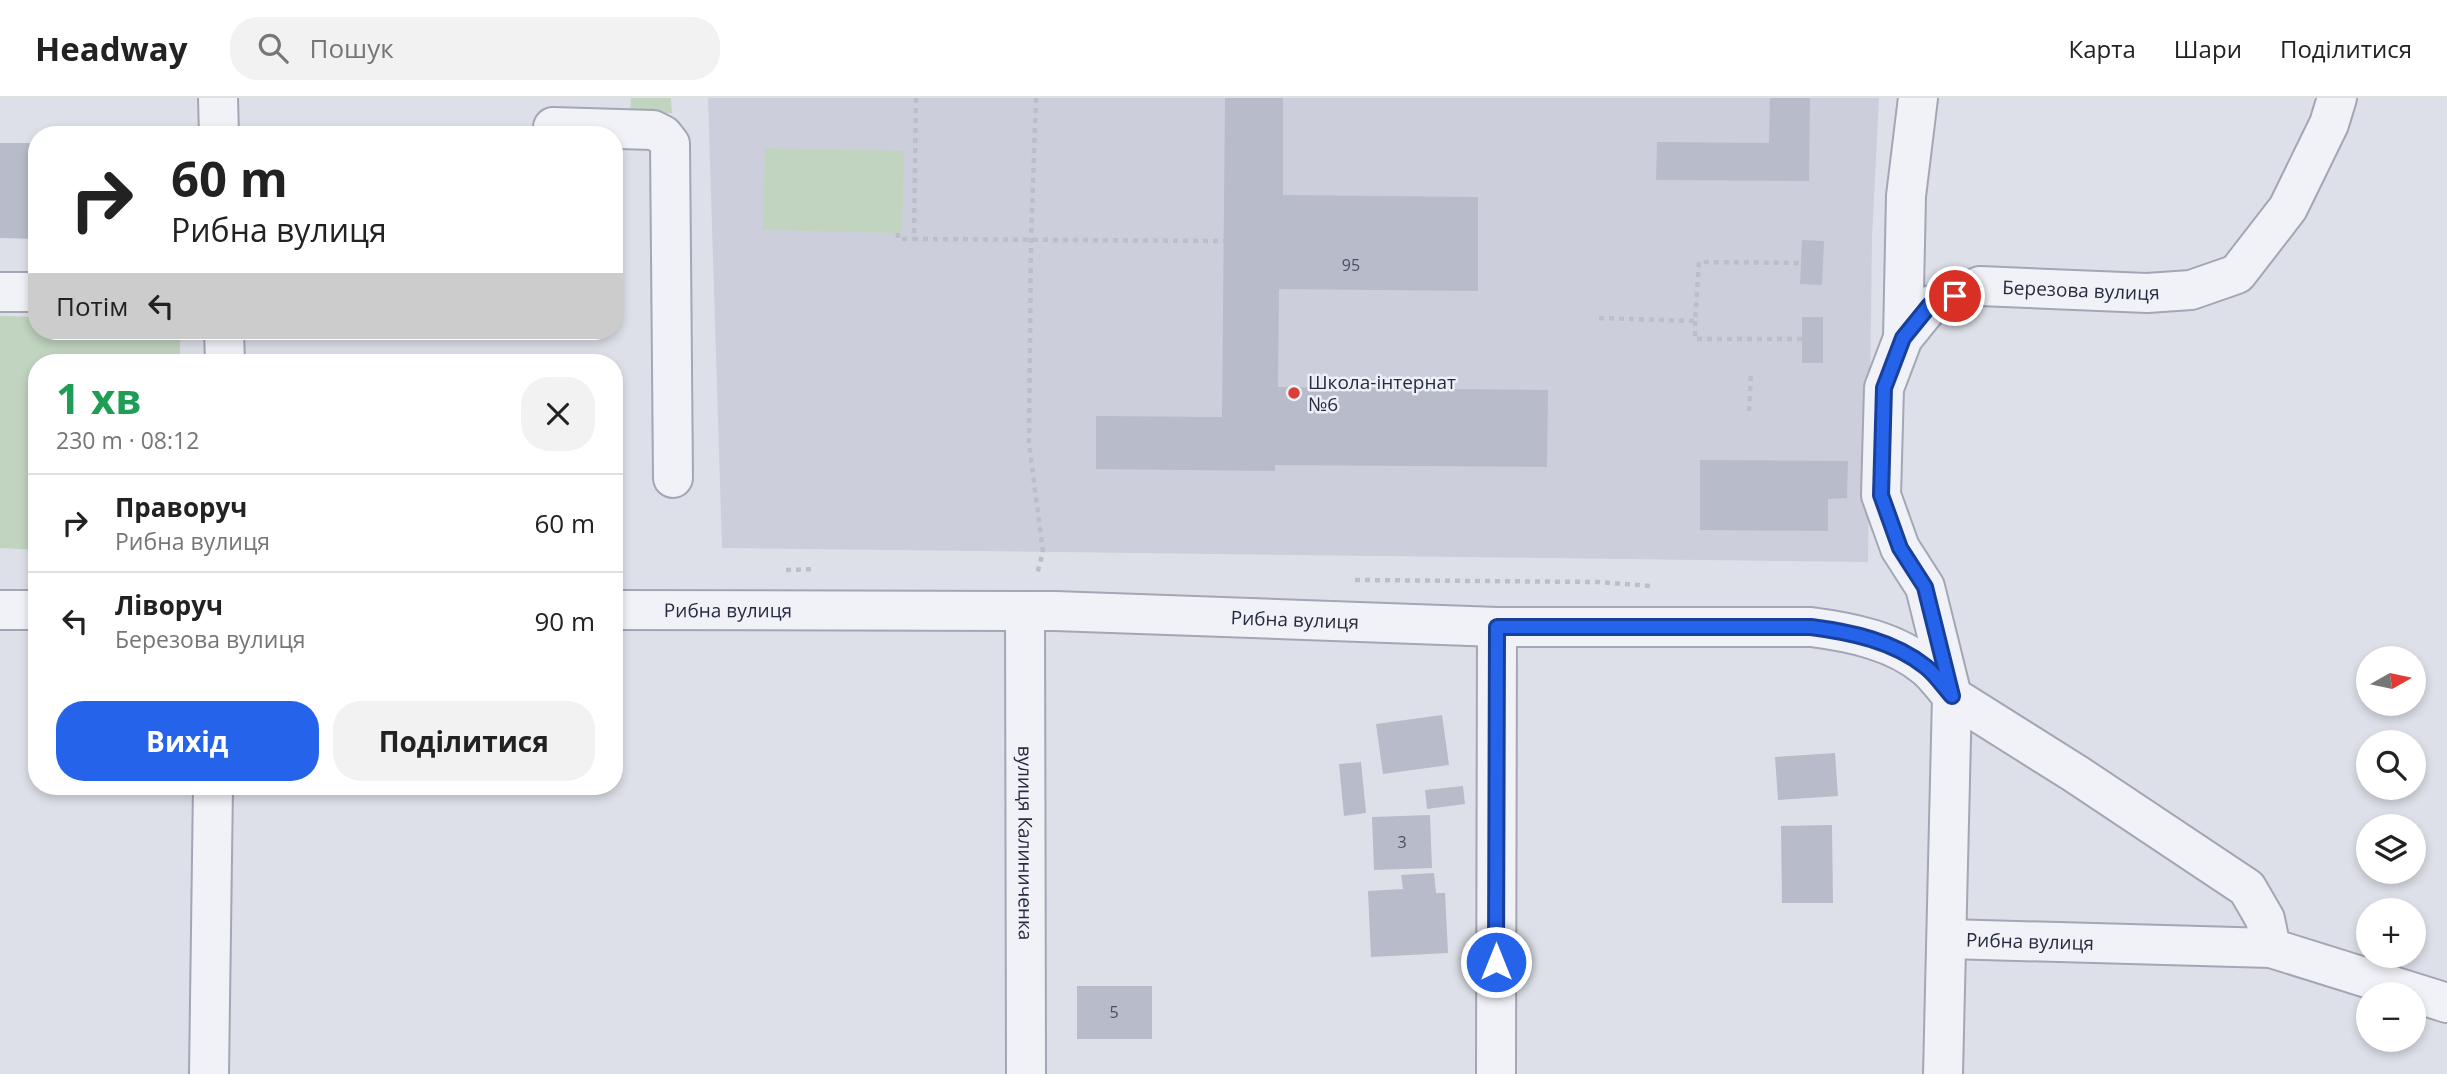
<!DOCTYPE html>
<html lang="uk">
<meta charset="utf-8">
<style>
body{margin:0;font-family:"Open Sans",sans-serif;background:#f2f2f2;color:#222;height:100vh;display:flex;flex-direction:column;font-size:26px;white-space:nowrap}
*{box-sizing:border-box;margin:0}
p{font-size:23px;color:#767676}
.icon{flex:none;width:38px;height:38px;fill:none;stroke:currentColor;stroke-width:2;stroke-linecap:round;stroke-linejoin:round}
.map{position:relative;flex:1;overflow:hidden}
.side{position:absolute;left:28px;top:256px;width:595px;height:441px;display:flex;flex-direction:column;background:#fff;border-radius:28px;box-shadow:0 4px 10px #0003}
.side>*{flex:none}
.hud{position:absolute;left:28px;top:28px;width:595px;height:214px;border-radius:28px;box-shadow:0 4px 10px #0003;background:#fff;color:#222;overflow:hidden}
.needle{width:46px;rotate:81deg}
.buttons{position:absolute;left:2356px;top:548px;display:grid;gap:14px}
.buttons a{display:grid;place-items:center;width:70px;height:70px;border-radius:50%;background:#fff;box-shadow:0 4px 10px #0003;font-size:35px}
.pin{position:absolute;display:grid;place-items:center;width:60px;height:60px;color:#fff;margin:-30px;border:4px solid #fff;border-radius:50%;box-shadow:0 2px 7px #0007}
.me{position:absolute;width:77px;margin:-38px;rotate:0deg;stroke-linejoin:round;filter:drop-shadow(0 0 5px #0008)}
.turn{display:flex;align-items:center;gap:24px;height:147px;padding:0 28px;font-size:32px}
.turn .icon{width:91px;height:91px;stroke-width:2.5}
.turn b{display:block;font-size:49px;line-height:60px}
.then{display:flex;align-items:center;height:66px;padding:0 28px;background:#0003;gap:14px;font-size:26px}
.round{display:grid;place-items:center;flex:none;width:74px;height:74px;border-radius:28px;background:#f2f2f2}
.overview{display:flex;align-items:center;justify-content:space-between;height:119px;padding:0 28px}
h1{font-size:42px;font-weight:700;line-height:52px;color:#1e9e55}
.cta{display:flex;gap:14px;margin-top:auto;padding:14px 28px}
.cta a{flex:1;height:80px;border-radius:28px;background:#2563eb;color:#fff;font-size:28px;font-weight:700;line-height:80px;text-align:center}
.cta a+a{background:#f2f2f2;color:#222}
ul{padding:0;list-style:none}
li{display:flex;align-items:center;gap:21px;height:98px;padding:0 28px;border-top:2px solid #e0e0e0}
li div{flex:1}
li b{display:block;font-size:26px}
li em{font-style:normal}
header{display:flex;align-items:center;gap:42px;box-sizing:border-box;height:98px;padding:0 35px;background:#fff;border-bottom:2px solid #e0e0e0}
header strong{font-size:33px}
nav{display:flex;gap:38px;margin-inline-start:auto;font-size:24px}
.search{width:490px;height:63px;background:#f2f2f2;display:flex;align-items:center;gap:18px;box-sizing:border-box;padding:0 24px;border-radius:28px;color:#767676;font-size:26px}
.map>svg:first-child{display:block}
</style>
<header>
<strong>Headway</strong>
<div class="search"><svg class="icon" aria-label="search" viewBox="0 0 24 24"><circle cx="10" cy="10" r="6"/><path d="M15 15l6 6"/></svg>Пошук</div>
<nav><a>Карта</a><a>Шари</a><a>Поділитися</a></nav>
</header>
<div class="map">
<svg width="2447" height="976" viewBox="0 0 2447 976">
<rect width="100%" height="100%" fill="#dee0e9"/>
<path fill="#cccfdb" d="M 708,0 L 1879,0 L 1872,140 L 1868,464 L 722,450 Z"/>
<path fill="#c0d4bf" d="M 631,0 L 671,0 L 672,15 L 630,16 Z
M 765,50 L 904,53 L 902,135 L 763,132 Z
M 0,218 L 37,219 L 37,233 L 180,233 L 180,264 L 37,264 L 37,452 L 0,450 Z"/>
<path fill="#b8bbc9" d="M 1225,0 L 1283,0 L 1283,97 L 1478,99 L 1478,193 L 1279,191 L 1278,289 L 1548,292 L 1547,369 L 1275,367 L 1275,373 L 1096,371 L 1096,318 L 1222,319 Z
M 1770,0 L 1810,0 L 1809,83 L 1656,82 L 1657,44 L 1769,45 Z
M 0,45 L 37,45 L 37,141 L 0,140 Z
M 1802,142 L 1824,143 L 1822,187 L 1800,186 Z
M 1802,219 L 1823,219 L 1823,265 L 1802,265 Z
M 1700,362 L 1848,363 L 1847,400 L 1828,401 L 1828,433 L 1700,432 Z
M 1442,617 L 1449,667 L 1383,676 L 1376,626 Z
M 1835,655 L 1838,698 L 1778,702 L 1775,659 Z
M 1361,664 L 1366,715 L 1344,718 L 1339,666 Z
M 1463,688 L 1465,706 L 1427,711 L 1425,692 Z
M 1430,717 L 1432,770 L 1374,772 L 1372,719 Z
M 1832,727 L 1833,805 L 1782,805 L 1781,728 Z
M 1434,775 L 1436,795 L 1445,795 L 1448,855 L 1371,859 L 1368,793 L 1403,791 L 1401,777 Z
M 1077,888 L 1152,888 L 1152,941 L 1077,941 Z"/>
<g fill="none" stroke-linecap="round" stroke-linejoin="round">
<g stroke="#a3a6b4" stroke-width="42">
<g id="minor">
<path d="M 218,0 L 219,37"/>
<path d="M 553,29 L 653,32 L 663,37 L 670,46 L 673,380"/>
<path d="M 0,194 L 37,194"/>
<path d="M 224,233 L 225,264"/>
<path d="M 1903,240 L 1906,98 L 1918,0"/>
<path d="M 0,512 L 37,512"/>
<path id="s1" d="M 614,512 L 1055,513 L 1497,529 L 1811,529 C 1850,534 1896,543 1927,570 C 1936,578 1944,589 1952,598 L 1943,976"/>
<path id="s2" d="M 1025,514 L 1026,976"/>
<path id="s3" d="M 1948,841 L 2271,850 L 2447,905"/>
<path id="s4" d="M 2271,850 L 2265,821 L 2247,790 L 2076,676 L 1952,598 L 1925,489 L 1900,450 L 1881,397 L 1884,290 L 1903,240 L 1929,208 L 1980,188 L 2147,195 L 2191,192 L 2237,176 L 2288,110 L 2329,26 L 2337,0"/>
<path d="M 209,976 L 213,688"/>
<path d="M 1496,976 L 1497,529"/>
</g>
</g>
<path stroke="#bcbec8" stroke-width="4.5" stroke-dasharray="5 5" stroke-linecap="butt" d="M 916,0 L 914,141 L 1224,143
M 1036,0 L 1031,141 L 1029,345 L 1043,454 L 1037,476
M 898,135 L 898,141 L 914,141
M 1599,220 L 1695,223 L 1699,164 L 1801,165
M 1695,223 L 1695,241 L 1802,241
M 1749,313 L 1751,276
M 786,472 L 815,471
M 1355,482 L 1598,484 L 1650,488"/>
<use href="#minor" stroke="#f1f2f7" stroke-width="38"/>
</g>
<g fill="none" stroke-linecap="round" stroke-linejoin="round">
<g stroke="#184099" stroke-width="18">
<path id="route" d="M 1496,864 L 1497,529 L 1811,529 C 1850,534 1894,543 1926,569 C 1936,577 1944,589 1952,598 L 1925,489 L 1900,450 L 1881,397 L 1884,290 L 1903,240 L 1929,208 L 1955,198"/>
</g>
<use href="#route" stroke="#2563eb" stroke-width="12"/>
</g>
<circle fill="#da3f37" stroke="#eef0f7" stroke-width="2.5" cx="1294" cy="295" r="7"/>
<g text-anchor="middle" stroke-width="5" stroke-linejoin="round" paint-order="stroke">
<g font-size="16" fill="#4a4f64">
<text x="1351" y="173">95</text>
<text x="1402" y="750">3</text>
<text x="1114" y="920">5</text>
</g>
<g font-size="19" fill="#262b42" stroke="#eef0f7">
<text dy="7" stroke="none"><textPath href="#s4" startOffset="990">Березова вулиця</textPath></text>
<text dy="7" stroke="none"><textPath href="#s1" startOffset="114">Рибна вулиця</textPath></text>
<text dy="7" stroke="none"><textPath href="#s1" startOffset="681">Рибна вулиця</textPath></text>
<text dy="7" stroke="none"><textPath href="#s2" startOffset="231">вулиця Калиниченка</textPath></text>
<text dy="7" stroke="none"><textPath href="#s3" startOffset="82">Рибна вулиця</textPath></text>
</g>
<g font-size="19" fill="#262b42" stroke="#eef0f7" text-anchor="start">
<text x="1308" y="291">Школа-інтернат<tspan x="1308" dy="22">№6</tspan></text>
</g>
</g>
</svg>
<div class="buttons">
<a><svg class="needle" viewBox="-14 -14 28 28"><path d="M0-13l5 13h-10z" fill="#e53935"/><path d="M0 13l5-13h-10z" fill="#767676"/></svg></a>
<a><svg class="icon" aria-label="search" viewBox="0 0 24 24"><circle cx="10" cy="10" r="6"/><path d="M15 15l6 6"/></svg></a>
<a><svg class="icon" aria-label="layers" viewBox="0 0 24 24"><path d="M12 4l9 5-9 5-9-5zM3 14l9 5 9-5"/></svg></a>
<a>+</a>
<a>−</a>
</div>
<div class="pin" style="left:1955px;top:198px;background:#d93025"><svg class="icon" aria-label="arrive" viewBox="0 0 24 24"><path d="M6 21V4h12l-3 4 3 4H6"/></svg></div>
<svg class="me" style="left:1496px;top:864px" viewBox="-20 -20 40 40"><circle r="17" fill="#2563eb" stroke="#fff" stroke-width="3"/><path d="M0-11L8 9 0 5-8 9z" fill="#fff"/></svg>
<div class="hud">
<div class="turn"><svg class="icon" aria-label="right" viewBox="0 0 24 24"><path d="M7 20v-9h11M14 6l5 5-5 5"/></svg><div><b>60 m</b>Рибна вулиця</div></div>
<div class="then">Потім<svg class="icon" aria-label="left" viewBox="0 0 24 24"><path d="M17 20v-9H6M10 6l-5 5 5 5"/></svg></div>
</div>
<section class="side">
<div class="overview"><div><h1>1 хв</h1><p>230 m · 08:12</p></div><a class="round"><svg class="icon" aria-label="close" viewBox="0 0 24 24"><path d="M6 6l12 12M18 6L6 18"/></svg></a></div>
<ul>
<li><svg class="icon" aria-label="right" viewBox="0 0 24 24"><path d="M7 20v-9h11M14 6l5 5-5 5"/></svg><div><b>Праворуч</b><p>Рибна вулиця</p></div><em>60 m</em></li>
<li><svg class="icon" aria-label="left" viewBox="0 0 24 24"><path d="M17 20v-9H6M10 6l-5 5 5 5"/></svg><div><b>Ліворуч</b><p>Березова вулиця</p></div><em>90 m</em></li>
</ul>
<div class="cta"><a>Вихід</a><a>Поділитися</a></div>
</section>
</div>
